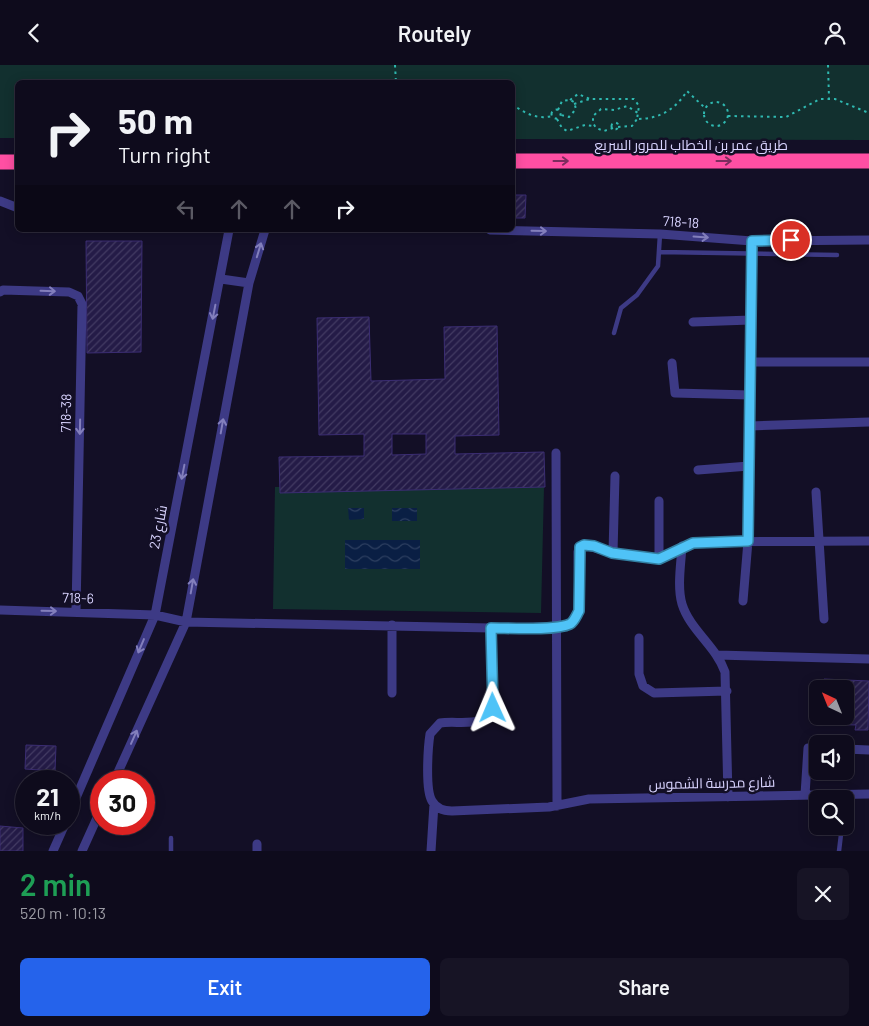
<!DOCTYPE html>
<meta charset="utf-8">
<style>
body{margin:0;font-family:Barlow,Cairo,sans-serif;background:#171425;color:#f1f3f6;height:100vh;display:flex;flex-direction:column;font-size:19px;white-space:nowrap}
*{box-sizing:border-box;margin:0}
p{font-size:16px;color:#9b9ba3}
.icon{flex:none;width:28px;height:28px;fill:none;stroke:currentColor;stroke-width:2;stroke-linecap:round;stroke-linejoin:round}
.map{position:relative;height:786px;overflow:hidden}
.side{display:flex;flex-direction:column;background:#0e0b1c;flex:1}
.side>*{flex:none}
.banner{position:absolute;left:15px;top:15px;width:500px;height:152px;border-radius:8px;box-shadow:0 2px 12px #0003,0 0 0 1px #2e2b3b;background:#0e0b1c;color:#f1f3f6;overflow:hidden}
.needle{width:32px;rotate:317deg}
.tools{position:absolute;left:809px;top:615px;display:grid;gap:10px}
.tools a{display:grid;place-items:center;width:45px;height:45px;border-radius:8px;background:#0e0b1c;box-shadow:0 2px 12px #0003,0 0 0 1px #2e2b3b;font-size:25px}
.speed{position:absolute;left:15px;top:705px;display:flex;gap:10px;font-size:25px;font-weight:700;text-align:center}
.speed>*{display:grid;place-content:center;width:65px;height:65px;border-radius:50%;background:#0e0b1c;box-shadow:0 2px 12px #0003,0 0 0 1px #2e2b3b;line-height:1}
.speed small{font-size:12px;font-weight:400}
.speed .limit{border:8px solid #d22;background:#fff;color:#111}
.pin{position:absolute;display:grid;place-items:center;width:42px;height:42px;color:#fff;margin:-21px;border:2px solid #fff;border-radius:50%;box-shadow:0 1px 5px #0007}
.me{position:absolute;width:55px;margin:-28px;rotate:359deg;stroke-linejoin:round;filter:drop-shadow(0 0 4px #0008)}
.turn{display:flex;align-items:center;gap:18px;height:105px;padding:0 20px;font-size:22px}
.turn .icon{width:65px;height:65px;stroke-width:2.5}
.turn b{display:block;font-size:35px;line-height:42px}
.lanes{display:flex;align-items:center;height:48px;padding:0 20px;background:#0003;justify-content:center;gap:25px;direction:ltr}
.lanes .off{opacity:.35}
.round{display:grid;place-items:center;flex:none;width:52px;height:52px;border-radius:8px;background:#171425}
.overview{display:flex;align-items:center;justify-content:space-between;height:85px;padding:0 20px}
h1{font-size:30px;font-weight:600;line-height:38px;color:#1e9e55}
.cta{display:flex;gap:10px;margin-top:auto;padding:10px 20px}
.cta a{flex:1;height:58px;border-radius:8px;background:#2563eb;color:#fff;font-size:20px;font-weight:600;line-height:58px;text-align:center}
.cta a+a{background:#171425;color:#f1f3f6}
header{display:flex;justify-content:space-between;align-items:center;height:65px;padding:0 20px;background:#0e0b1c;font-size:22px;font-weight:600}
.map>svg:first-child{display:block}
</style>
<header><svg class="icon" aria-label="back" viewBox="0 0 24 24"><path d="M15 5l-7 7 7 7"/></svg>Routely<svg class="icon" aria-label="person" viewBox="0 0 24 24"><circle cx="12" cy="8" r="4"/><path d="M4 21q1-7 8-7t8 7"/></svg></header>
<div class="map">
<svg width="869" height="786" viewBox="0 0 869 786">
<defs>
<pattern id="water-waves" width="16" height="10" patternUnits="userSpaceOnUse" patternTransform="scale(1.25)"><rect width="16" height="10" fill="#0a1f44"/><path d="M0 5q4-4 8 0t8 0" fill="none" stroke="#2d3f60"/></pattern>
<pattern id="building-hatch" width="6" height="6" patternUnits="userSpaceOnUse" patternTransform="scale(1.25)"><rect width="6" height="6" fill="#241b47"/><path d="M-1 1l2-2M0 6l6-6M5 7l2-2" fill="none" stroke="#433b63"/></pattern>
</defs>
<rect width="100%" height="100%" fill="#130f26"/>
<path fill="#12302f" d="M 0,0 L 869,0 L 869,75 L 513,74 L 512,18 L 18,18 L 17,73 L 0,73 Z
M 275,422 L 544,422 L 541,548 L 273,544 Z"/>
<path fill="url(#water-waves)" d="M 348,443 L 364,443 L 364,454 L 349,455 Z
M 392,443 L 417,443 L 417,456 L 392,456 Z
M 345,475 L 420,475 L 420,504 L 345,504 Z"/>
<path fill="url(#building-hatch)" stroke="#3b2d73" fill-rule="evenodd" d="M 512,130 L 526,130 L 525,153 L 512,153 Z
M 86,176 L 142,176 L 141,287 L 87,288 Z
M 369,252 L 371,316 L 445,314 L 444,262 L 497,261 L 499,370 L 455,371 L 455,389 L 544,387 L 545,422 L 280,428 L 279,392 L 364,391 L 364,369 L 319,370 L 317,253 ZM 392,369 L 426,369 L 426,389 L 392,390 Z
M 824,614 L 869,616 L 868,665 L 855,665 L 856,660 L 822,659 L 822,651 L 845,651 L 845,624 L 824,624 Z
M 26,680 L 56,681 L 55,706 L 25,704 Z
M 0,761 L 23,763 L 23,786 L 0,786 Z"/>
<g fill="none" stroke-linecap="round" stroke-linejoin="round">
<path stroke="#2fb8b0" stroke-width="2" stroke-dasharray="2.5 4" stroke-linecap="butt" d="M 395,0 L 396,18
M 828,0 L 829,33
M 501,16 L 501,18
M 570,35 L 578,29 L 590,34
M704 49a12 12 0 1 1 24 0a12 12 0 1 1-24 0Z
M 512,39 C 524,48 537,55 552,51
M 574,39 L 590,34 L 634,34 L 639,41 L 637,54 C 659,54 675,45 687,26 L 705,43
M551.5 49a4.5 4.5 0 1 1 9 0a4.5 4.5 0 1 1-9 0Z
M 558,45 L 562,36 L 570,35 L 574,37 L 576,44 L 569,52 L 561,50
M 728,51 L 786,52 L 820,34 L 835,34 L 869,48
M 557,54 L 562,63 L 567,66 L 585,60 L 594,61
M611.5 61a3.5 3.5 0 1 1 7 0a3.5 3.5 0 1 1-7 0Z
M 618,62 L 632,61 L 637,54
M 613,63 L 604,66 L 596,63 L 593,58 L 593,51 L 601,44 L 614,45 L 627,41 L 638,48"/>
<path stroke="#3d3a85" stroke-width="4.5" d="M 660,187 L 837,190
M 614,268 L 621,243 L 637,230 L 658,201 L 660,169
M 845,749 L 851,730
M 171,786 L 171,773
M 839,786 L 842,761"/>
<path stroke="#3d3a85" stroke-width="9" d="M 0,136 L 18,143
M 490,165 L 660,169 L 752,176 L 869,175
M 221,214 L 249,218
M 0,227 L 3,225 L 69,227 L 78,231 L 82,239 L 76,546
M 693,257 L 751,255
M 750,297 L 869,297
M 672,298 L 675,328 L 750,330
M 750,361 L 869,357
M 556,388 L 557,741
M 698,405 L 749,401
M 816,427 L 824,554
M 659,436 L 659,494
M 682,481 C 681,499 677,522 682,539 C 690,565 716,581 725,607 L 728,732
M 613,488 L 615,411
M 743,536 L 748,476 L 752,176
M 0,545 L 155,550 L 186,557 L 491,563 L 556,562 L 570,559 L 579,546 L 578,487 L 580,482 L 584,480 L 613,488 L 659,494 L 693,477 L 869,476
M 392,560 L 392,628
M 491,563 L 493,643 C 488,664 457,655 440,658 L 430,669 C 428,682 425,725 432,736 C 436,743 444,746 452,746 L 549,742 L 589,734 L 869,729
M 639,573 L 639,609 L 643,621 L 654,628 L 727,626
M 717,590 L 869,594
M 845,684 L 869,685
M 114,716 L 186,557 L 249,218 L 265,165
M 805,730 L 808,683 L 818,684
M 69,749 L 155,550 L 229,165
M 257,779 L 257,786
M 53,786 L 65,759
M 82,786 L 101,744
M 431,786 L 434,739"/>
<path stroke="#ff4fa3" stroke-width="15" d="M 512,96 L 869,96
M 0,97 L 18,97"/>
</g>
<defs><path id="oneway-shaft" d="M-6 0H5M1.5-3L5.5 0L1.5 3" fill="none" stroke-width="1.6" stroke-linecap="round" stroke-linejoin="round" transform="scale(1.25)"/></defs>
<g stroke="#7d2c5e">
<use href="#oneway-shaft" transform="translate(561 96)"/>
<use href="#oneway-shaft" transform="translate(724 96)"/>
</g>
<g stroke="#837fbc">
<use href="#oneway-shaft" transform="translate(539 166) rotate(1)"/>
<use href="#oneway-shaft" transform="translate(701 172) rotate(4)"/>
<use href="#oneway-shaft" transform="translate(259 185) rotate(-73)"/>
<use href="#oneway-shaft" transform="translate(48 226) rotate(2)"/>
<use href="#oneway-shaft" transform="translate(214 247) rotate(101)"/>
<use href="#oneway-shaft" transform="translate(222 361) rotate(-80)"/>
<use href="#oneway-shaft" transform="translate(80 362) rotate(91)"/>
<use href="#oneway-shaft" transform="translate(183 407) rotate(101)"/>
<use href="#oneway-shaft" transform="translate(192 521) rotate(-80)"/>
<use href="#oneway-shaft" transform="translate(49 546) rotate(1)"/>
<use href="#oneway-shaft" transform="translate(141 581) rotate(113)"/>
<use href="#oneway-shaft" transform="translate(134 672) rotate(-66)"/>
</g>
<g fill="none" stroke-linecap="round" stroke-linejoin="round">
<g stroke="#337fa1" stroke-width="12">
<path id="route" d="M 493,643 L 491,563 C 509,563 555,566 570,559 C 574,557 576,551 579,546 L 580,482 L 584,480 L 594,481 L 612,488 L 659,494 L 693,478 L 748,476 L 752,176 L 791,175"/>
</g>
<use href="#route" stroke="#4fc3f7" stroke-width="9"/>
</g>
<g text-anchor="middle" stroke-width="5" stroke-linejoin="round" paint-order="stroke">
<g font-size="14" fill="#d9d4ff" stroke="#130f26">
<text x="691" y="85">طريق عمر بن الخطاب للمرور السريع</text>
<text transform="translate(681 157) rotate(4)" y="5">718-18</text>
<text transform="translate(66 348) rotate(-89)" y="5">718-38</text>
<text transform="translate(158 462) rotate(-79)" y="5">شارع 23</text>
<text transform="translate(78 533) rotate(2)" y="5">718-6</text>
<text transform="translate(712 718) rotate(-1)" y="5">شارع مدرسة الشموس</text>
</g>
</g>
</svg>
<div class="tools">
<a><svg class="needle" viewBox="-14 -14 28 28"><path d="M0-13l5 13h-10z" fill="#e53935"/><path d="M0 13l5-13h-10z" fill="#9b9ba3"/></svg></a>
<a><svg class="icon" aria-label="sound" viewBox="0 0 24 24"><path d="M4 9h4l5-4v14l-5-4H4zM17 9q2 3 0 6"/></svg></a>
<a><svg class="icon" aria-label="search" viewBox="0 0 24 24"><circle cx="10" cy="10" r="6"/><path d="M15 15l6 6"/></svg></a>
</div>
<div class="speed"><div>21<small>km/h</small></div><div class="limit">30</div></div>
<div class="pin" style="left:791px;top:175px;background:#d93025"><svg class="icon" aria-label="arrive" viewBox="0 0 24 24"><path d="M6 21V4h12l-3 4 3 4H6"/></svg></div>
<svg class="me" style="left:493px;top:643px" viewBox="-20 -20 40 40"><path d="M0-17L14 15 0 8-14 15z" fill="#4fc3f7" stroke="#fff" stroke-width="4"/></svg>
<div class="banner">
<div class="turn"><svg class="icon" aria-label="right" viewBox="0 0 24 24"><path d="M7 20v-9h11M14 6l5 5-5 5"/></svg><div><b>50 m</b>Turn right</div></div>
<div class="lanes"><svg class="icon off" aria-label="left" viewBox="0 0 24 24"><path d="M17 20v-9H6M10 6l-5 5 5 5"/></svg><svg class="icon off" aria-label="ahead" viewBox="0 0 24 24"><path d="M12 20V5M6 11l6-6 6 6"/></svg><svg class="icon off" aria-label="ahead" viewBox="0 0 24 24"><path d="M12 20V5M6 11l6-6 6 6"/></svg><svg class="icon" aria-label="right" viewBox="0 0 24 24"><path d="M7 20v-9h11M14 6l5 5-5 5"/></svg></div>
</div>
</div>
<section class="side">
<div class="overview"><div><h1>2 min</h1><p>520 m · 10:13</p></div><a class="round"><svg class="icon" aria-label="close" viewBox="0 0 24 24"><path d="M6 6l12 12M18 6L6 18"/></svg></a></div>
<div class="cta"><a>Exit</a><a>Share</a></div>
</section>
